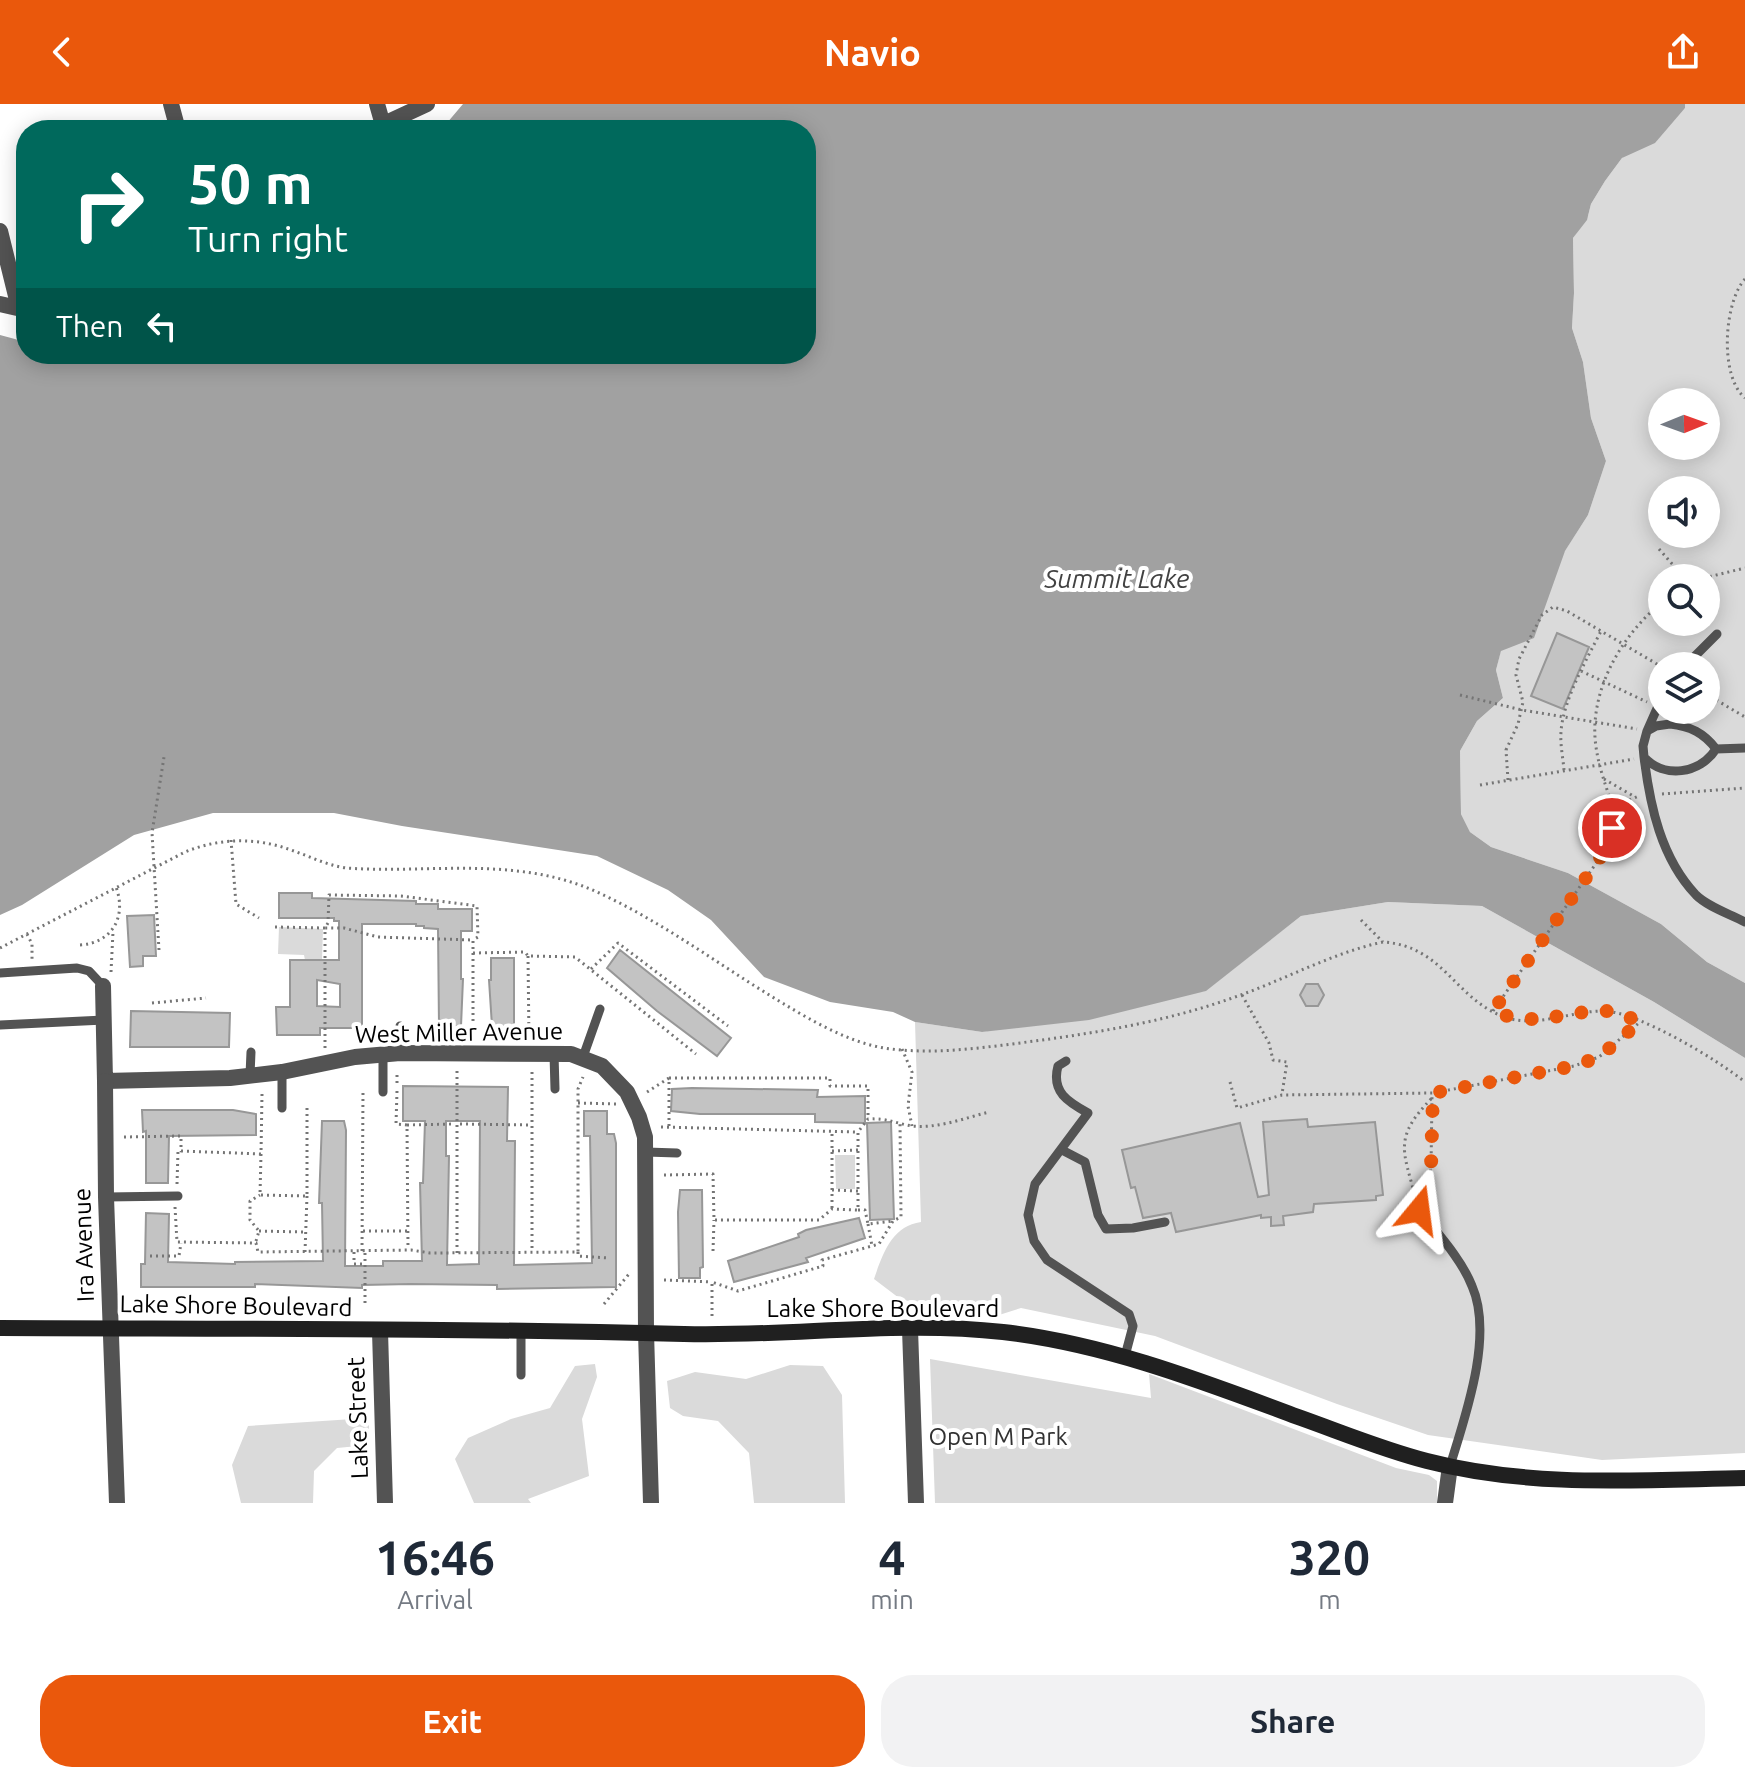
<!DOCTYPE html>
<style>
body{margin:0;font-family:Ubuntu,sans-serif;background:#f2f2f3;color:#1f2937;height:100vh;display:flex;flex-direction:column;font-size:30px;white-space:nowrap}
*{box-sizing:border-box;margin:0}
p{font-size:26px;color:#747a83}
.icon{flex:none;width:44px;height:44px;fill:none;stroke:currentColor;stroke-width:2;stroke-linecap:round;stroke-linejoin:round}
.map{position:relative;height:1399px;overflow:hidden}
.panel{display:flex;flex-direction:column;background:#fff;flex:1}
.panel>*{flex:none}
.banner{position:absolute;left:16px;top:16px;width:800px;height:244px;border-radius:32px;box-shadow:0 4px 20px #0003;background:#00695c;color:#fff;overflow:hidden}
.needle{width:52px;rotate:89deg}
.tools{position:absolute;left:1648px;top:284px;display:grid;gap:16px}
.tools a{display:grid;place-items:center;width:72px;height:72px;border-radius:50%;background:#fff;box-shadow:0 4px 20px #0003;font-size:40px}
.pin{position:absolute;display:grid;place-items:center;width:68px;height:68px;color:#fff;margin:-34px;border:4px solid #fff;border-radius:50%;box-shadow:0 2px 8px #0007}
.me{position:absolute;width:88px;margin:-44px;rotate:16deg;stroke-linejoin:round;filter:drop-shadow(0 0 6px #0008)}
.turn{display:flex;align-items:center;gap:28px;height:168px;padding:0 40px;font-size:36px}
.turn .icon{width:104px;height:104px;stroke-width:2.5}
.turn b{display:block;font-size:56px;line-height:68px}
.then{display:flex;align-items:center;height:76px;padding:0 40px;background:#0003;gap:16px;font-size:30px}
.eta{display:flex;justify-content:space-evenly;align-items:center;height:136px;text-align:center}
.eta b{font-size:48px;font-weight:700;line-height:56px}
.cta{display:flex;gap:16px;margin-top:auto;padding:16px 40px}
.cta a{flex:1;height:92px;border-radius:32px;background:#ea580c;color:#fff;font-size:32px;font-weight:700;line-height:92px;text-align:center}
.cta a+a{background:#f2f2f3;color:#1f2937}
header{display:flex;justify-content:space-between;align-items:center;height:104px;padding:0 40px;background:#ea580c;color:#fff;font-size:36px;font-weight:700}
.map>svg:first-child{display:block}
</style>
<header><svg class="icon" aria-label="back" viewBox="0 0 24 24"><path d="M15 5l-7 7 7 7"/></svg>Navio<svg class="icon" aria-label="share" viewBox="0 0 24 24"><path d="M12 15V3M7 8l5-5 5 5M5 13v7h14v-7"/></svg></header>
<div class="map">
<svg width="1745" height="1399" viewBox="0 0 1745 1399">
<rect width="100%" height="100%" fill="#fff"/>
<path fill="#dadada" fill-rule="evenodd" d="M 1685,0 L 1745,0 L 1745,879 L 1707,858 L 1661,820 L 1568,769 L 1491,743 L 1470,728 L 1461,710 L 1460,647 L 1477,617 L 1503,594 L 1496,566 L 1501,546 L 1588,411 L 1606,357 L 1591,314 L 1583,258 L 1572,224 L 1574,189 L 1573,134 L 1588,112 L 1591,100 L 1605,77 L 1622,54 L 1685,4 ZM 1662,298 L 1706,298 L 1706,342 L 1662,342 ZM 1662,386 L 1706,386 L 1706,430 L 1662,430 ZM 1662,474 L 1706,474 L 1706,518 L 1662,518 ZM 1662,562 L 1706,562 L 1706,606 L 1662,606 Z
M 1388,798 L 1482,802 L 1654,898 L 1745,954 L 1745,1349 L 1602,1356 L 1428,1331 L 1337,1300 L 1155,1232 L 1021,1204 L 999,1211 L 972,1205 L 917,1200 L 899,1194 L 874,1175 C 883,1149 892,1122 921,1118 L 915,918 L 982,928 L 1205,887 L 1301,812 Z
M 279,823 L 323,825 L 322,856 L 305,856 L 304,851 L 278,850 Z
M 855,1051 L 855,1085 L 836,1085 L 835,1051 Z
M 930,1255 L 1151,1294 L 1149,1270 L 1396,1364 L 1429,1371 L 1437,1377 L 1437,1399 L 935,1399 Z
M 595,1260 L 597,1273 L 582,1315 L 589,1372 L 528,1395 L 531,1399 L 474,1399 L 455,1355 L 468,1334 L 511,1315 L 550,1304 L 575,1262 Z
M 790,1261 L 823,1262 L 842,1291 L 845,1399 L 754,1399 L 749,1349 L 718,1317 L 683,1312 L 670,1304 L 667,1277 L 695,1268 L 746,1275 Z
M 353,1315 L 369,1319 L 369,1341 L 337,1344 L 314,1367 L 313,1399 L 241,1399 L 232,1361 L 248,1322 Z"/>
<path fill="#a1a1a1" d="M 463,0 L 1685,0 L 1685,4 L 1655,39 L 1622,54 L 1605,77 L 1591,100 L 1587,116 L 1573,134 L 1574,189 L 1572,224 L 1583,258 L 1591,314 L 1606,357 L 1588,411 L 1565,447 L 1534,534 L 1501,547 L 1496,566 L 1503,594 L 1477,617 L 1460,647 L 1461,710 L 1470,728 L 1491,743 L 1568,769 L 1661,820 L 1707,858 L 1745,879 L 1745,954 L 1654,898 L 1482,802 L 1388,798 L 1301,812 L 1206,887 L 1089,916 L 982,928 L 915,918 L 893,908 L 830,898 L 764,873 L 711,816 L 668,786 L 597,752 L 402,722 L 334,709 L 213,709 L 134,731 L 22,801 L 0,811 L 0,231 L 26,238 L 26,250 L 806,250 L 806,26 L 441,26 Z"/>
<path fill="#c3c3c3" stroke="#979797" stroke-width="2" fill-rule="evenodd" d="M 1557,529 L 1589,543 L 1563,605 L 1531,592 Z
M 279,789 L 312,789 L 312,794 L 416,797 L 416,800 L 438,800 L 438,805 L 472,805 L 472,827 L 461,827 L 461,875 L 463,875 L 461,922 L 439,922 L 438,825 L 424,824 L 424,822 L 416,822 L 416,820 L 362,820 L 362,924 L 320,924 L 320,931 L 277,931 L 276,903 L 290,903 L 290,856 L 339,856 L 339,817 L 334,817 L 334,814 L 279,814 ZM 317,876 L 340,880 L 340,903 L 317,902 Z
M 154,811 L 156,852 L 143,852 L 143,862 L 130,863 L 127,812 Z
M 620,846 L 731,934 L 717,952 L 657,907 L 607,864 Z
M 491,854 L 514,854 L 514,922 L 492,922 L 489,876 L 491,876 Z
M 1306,880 L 1318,880 L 1324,891 L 1318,902 L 1306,902 L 1300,891 Z
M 131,907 L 230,909 L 229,943 L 130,943 Z
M 403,982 L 508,983 L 507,1037 L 515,1037 L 514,1161 L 592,1159 L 590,1032 L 584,1032 L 584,1007 L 607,1007 L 607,1030 L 614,1030 L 616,1039 L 616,1183 L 497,1185 L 497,1181 L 411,1180 L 362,1181 L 362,1184 L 255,1180 L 255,1183 L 141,1183 L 141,1160 L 145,1160 L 146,1109 L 169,1110 L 168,1158 L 235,1160 L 235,1158 L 323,1157 L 322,1099 L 319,1099 L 322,1017 L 344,1017 L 346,1026 L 345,1162 L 383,1162 L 383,1157 L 422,1157 L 420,1079 L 423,1079 L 425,1017 L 403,1017 ZM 446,1017 L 480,1017 L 479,1160 L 447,1161 L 449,1052 L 446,1052 Z
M 692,984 L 818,986 L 817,993 L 865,992 L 865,1019 L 815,1018 L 815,1010 L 700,1010 L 671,1007 L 672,985 Z
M 142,1006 L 233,1006 L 256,1010 L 256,1031 L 169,1032 L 168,1079 L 146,1079 L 146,1027 L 143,1028 Z
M 1307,1015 L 1308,1023 L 1375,1018 L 1383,1091 L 1376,1092 L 1376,1096 L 1314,1100 L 1313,1108 L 1283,1112 L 1284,1121 L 1271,1122 L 1271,1113 L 1261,1114 L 1261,1111 L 1176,1128 L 1171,1109 L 1143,1114 L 1135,1083 L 1131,1084 L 1122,1046 L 1240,1019 L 1258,1093 L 1269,1091 L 1263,1018 Z
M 891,1018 L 894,1115 L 870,1116 L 867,1019 Z
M 680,1086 L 702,1086 L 703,1163 L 700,1164 L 700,1174 L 679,1174 L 678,1108 Z
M 859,1114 L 865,1134 L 806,1154 L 808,1158 L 734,1178 L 728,1157 L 799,1133 L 798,1130 L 806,1126 Z"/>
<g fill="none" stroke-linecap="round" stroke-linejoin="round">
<path stroke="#757575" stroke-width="3" stroke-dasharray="2 4" stroke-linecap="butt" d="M 1745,175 C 1724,198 1719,272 1745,294
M 1659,445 L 1673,461 L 1679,474
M 1704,474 L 1745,464
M 1581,567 L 1647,598
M 1706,590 L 1745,613
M 1460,591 L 1522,606 L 1637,625
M 1564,666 C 1563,654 1560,640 1561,628 C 1563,596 1587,555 1601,527
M 1604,675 L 1635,693
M 1508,676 L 1506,646 L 1518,620 L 1523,598 L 1516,571 L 1519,555 L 1542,511 L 1553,503 L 1567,507 L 1662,563
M 1480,681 L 1634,655
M 1662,690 L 1745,684
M 1613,703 C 1604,677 1593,648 1595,619 C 1598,572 1626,528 1662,498
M 231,736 L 236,800 L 259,814
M 1361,816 L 1383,838
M 275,823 L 325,824 L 325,945
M 27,830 L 32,840 L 32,857
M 80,841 C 112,839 127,813 116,783
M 0,844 L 185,748 C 219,734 256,733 291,746 C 309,752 326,761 346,764 C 430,770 516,751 597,788 C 663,818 722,863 784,900 C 814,918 849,938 884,944 C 924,950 964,946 1004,941 C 1083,931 1160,920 1235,893 C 1284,876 1332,849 1383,838 C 1446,842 1456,900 1511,915 C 1541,922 1573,907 1603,907 C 1637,907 1718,956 1745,978
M 159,846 L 152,729 L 164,653
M 473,849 L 525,848 L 528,852 L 575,853 L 696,950
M 528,852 L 529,936
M 591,865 L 618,839 L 728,922
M 111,868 L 113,828
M 1242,891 L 1269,939 L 1273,956 L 1287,958 L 1282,990
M 152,899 L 206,894
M 1493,907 L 1604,748 L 1612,724 L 1613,703 L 1639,692
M 473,935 L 473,836 L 378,833 L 344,824 L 325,824 L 328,819 L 329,791 L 401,792 L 477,802 L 478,833 L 473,836
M 902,945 L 912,968 L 908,1002 L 912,1022
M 457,967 L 457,1149
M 532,968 L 532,1148
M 669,974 L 830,974 L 830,982 L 868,982 L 868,1015
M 1230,978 L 1237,1004 L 1282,991 L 1433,989 L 1574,962 L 1599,953 L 1640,918
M 397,979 L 397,967
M 397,987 L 396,1020 L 407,1021 L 408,1145
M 647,988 L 669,974 L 669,1023
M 578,999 L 617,1000
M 460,1020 L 532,1021
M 407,1021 L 455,1020
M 661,1023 L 857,1028
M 124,1033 L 181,1032 L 181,1047 L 261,1050 L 262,990
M 832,1047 L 858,1046
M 261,1050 L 260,1091 L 307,1092 L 307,1004
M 664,1071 L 713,1070 L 714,1116 L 819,1116 L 832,1105 L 858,1106 L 858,1028 L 868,1015 C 888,1014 894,1019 912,1022 C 937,1025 965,1014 989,1008
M 177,1080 L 178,1047 L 181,1047
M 832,1086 L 858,1087
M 1416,1095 C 1403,1046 1393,1034 1432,994
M 1422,1096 L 1431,1064 L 1432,993
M 175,1103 L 177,1138 L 256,1139 L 258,1148 L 411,1146 L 430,1149 L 578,1148 L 578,985 L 583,973
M 832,1104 L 832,1028
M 858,1106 L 865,1106 L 868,1120 L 893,1117
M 868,1120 L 872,1142
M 259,1127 L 306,1128
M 363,1127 L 408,1127
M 256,1137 L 259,1127 L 250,1116 L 250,1097 L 260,1091
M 362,1147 L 363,987
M 713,1147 L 714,1116
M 305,1148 L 307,1092
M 354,1148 L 354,1160 L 365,1160
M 578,1148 L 578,1152 L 608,1154
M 150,1152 L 179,1152 L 181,1139
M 664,1176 L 712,1178
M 365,1199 L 365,1146
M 604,1200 L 629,1170
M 712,1212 L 712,1178 L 738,1187 L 823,1162 L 822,1156 L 879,1140 L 893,1117 L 901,1113 L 900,1019"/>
<path stroke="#535353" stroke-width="9" d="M 1685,562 L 1717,530
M 1670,620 C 1690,622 1704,629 1716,645 C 1700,670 1664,675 1644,653 L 1643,642 L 1647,627 L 1656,622 Z
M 1647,627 L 1662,593
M 1716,645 L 1745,644
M 1644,653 C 1650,702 1661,754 1696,791 C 1708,803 1730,810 1745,818
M 0,869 L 77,864 L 89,867 L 103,882
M 0,921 L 104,916
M 400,922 L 400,949
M 554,950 L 555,985
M 383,951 L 383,988
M 583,953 L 600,905
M 1066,957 L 1058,962 C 1051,988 1068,998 1088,1009 L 1035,1080 L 1028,1111 L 1034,1137 L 1047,1156 L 1129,1210 L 1133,1222 L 1125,1252
M 282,968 L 282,1004
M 250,971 L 251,948
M 1062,1046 L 1085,1058 L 1098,1111 L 1106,1125 L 1133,1124 L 1165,1118
M 646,1048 L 677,1049
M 106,1093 L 178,1092
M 1419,1106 C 1437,1129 1461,1154 1472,1182 C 1494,1232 1465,1313 1450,1362
M 521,1226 L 521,1271"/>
<path stroke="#535353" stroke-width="16" d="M 171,0 L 178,26
M 377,0 L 383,21
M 371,26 L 427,0
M 0,127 L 19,204
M 0,200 L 26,206
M 103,882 L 105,977 L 230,974 L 282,968 L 355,953 L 400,949 L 571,950 L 602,962 L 627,988 L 639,1013 L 645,1033 L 646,1228
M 380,1227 L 385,1399
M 1445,1399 L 1450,1362"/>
<path stroke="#535353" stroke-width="16" d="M 105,977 L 106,1093 L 117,1399
M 910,1225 L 916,1399
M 646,1228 L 651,1399"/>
<path stroke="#202020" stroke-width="16" d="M 0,1224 C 228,1225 456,1224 684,1230 C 790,1233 897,1216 1003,1228 C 1107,1240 1204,1278 1301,1314 C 1343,1329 1384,1346 1427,1357 C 1531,1384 1638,1376 1745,1374"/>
</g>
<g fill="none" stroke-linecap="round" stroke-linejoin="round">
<path stroke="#ea580c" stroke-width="14" stroke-dasharray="0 25.2" d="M 1419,1106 L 1431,1064 L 1433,989 L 1574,962 L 1599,953 L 1640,918 C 1628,913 1617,907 1604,907 C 1562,907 1535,925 1493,907 L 1604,748 L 1612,724"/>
</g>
<g text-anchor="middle" stroke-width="8" stroke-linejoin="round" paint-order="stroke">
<g font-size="24" fill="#000" stroke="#fff">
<text transform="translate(459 929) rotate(-1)" y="8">West Miller Avenue</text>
<text transform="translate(84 1141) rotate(-92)" y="8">Ira Avenue</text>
<text transform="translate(236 1202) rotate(1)" y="8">Lake Shore Boulevard</text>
<text x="883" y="1213">Lake Shore Boulevard</text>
<text transform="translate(358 1314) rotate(-92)" y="8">Lake Street</text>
</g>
<g font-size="24" fill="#313131" stroke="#fff">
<text x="998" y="1341">Open M Park</text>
</g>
<g font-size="26" font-style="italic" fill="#424242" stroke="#fff">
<text x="1117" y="484">Summit Lake</text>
</g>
</g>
</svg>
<div class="tools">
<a><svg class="needle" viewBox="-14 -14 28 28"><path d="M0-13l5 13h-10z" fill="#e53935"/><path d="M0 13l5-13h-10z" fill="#747a83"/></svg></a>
<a><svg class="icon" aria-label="sound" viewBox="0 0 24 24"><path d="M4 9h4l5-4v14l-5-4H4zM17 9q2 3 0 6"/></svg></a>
<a><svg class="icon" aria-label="search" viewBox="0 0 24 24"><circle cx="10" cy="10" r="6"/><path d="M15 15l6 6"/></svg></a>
<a><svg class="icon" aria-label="layers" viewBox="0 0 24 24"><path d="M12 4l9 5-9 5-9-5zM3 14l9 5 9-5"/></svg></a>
</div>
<div class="pin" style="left:1612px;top:724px;background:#d93025"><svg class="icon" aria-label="arrive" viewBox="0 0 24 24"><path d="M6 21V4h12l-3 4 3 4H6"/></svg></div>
<svg class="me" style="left:1419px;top:1106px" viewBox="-20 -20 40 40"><path d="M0-17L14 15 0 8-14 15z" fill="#ea580c" stroke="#fff" stroke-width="4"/></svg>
<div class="banner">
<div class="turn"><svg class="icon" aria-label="right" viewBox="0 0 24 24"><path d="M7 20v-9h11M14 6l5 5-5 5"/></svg><div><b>50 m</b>Turn right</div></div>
<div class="then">Then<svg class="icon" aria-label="left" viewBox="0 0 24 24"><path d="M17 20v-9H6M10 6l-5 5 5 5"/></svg></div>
</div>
</div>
<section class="panel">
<div class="eta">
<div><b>16:46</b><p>Arrival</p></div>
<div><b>4</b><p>min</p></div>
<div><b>320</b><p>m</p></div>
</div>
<div class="cta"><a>Exit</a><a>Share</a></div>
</section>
